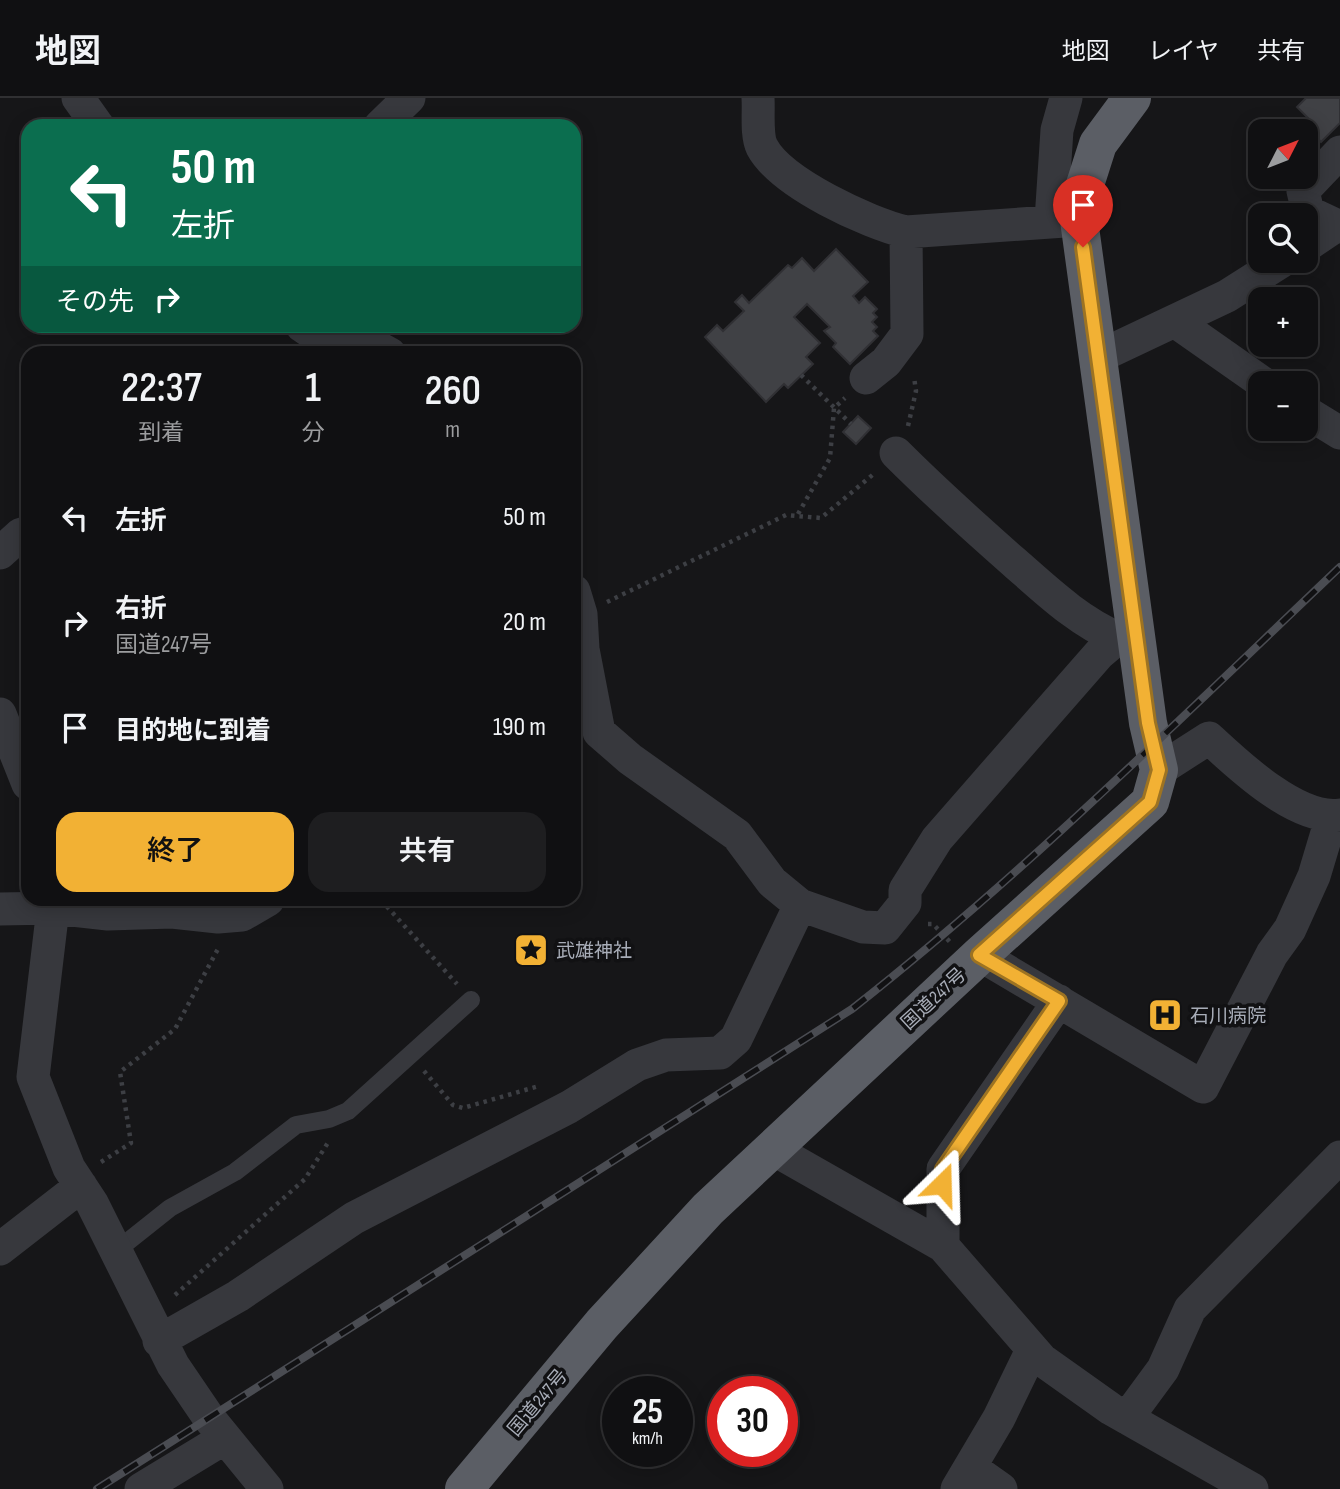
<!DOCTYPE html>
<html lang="ja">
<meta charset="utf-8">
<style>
body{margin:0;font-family:"Sofia Sans Condensed","Noto Sans JP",sans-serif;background:#1e1e20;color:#f1f3f6;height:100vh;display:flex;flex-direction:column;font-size:26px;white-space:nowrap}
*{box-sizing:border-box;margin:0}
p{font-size:23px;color:#9c9d9f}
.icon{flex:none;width:38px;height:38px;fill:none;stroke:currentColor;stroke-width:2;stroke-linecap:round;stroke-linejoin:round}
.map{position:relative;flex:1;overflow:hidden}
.drawer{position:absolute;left:21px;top:248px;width:560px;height:560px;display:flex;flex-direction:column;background:#101012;border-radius:21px;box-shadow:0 4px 18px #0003,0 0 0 2px #303032}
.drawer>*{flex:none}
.banner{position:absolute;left:21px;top:21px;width:560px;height:214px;border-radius:21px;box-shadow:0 4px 18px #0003,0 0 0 2px #303032;background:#0b6e4f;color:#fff;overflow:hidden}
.needle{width:46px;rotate:48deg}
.buttons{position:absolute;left:1248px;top:21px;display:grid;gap:14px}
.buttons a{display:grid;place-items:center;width:70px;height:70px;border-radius:14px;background:#101012;box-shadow:0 4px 18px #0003,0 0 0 2px #303032;font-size:35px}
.speed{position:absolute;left:602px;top:1278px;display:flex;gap:14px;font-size:35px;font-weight:700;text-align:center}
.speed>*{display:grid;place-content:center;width:91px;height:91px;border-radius:50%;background:#101012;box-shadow:0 4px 18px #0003,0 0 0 2px #303032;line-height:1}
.speed small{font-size:18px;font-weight:400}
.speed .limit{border:10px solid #d22;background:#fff;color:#111}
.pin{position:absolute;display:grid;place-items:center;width:60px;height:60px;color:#fff;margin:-72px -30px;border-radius:50% 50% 50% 0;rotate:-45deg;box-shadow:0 0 7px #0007}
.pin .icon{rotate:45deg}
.me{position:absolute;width:77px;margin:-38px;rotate:22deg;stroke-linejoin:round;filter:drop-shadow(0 0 5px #0008)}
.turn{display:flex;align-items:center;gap:24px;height:147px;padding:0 35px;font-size:32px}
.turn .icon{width:91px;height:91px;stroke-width:2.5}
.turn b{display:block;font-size:49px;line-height:60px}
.then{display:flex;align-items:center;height:66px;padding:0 35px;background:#0003;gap:14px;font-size:26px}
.eta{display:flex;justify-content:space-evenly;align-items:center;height:119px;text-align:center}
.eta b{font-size:42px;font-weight:600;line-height:49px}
.button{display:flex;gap:14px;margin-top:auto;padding:14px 35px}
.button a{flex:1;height:80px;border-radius:21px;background:#f2b134;color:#111;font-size:28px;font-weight:600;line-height:80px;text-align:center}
.button a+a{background:#1e1e20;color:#f1f3f6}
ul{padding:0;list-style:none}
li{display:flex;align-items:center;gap:21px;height:105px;padding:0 35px}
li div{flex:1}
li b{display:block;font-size:26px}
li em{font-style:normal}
header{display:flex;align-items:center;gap:42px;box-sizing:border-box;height:98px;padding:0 35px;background:#101012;border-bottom:2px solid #303032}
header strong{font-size:33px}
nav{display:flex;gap:38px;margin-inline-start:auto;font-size:24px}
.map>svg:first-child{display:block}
</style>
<header>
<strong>地図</strong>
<nav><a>地図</a><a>レイヤ</a><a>共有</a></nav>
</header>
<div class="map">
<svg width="1340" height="1391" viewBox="0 0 1340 1391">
<rect width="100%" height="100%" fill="#161618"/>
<path fill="#404145" stroke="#303034" stroke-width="2" d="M 1306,0 L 1340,0 L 1340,25 L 1321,44 L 1310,32 L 1315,27 L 1297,9 Z
M 836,151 L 868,184 L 853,198 L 859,205 L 865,199 L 877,211 L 873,215 L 877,219 L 872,224 L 877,229 L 873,233 L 878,238 L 850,266 L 833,249 L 836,245 L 824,233 L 830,229 L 807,206 L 794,219 L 820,245 L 806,259 L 813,266 L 788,290 L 784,286 L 766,304 L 705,239 L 717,227 L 723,233 L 744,213 L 735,204 L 742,197 L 749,205 L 788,167 L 792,170 L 802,160 L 814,173 Z
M 858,318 L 871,330 L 856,346 L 843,334 Z"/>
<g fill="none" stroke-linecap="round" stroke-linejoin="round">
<path stroke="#3d3f44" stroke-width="4.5" stroke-dasharray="3.5 5" stroke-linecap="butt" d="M 801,277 L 851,326
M 908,328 L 916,293 L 914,279
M 798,416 L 830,360 L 834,310 L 845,300
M 607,504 L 786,417 L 821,420 L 876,374
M 381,802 L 457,886
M 928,826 L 933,826 L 950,844
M 424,973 L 453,1007 L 463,1010 L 539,988
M 101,1064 L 131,1045 L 120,974 L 175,931 L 219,849
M 175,1197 L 305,1081 L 329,1043"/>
<path stroke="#37383d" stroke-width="18" d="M 116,1153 L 170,1110 L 235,1074 L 296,1027 L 329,1021 L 348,1013 L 471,902"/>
<path stroke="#37383d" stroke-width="33" d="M 78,0 L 98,28
M 758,0 C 759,13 756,37 762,49 C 781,85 868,125 906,134 L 1079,122
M 380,28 L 409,0
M 1340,54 L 1303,93 L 1308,114 L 1340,129
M 1051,122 L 1057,32 L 1066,0
M 1306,148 L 1337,127
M 1176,224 L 1263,285
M 302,228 L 321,241 L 330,228
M 339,228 L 390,256
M 1098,259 L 1227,198 L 1282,163
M 866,280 L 886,264 L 907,236 L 906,134
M 1306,314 L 1340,335
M 896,355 C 934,393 974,429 1015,465 C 1047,493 1078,523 1118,540
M 0,455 L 21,436 L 28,435
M 574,493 L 581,516 L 583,551 L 599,634 L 630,661 L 737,737 L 772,784 L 800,807 L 863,829 L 885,830 L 905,805 L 905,792 L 937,741 L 1099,556 L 1118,540 L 1136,537
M 0,616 L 28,686
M 1159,672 L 1209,640 C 1238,667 1297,723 1340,717
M 54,802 L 33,979 L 69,1070 L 92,1105 L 173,1267 L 209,1320 L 267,1391
M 0,811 L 54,810 L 108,816 L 172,814 L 218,819 L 242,817 L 268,802
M 980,857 L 1203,989 L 1272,856 L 1290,831 L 1314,778 L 1332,718
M 771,1050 L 943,1148 L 1042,1262 L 1111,1311 L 1252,1391
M 943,1148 L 943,1071 L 1059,903
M 0,1151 L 81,1088
M 159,1243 L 238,1198 L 354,1120 L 569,1009 L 637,967 L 666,957 L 720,955 L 736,941 L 800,807
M 1127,1320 L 1163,1271 L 1190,1211 L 1340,1059
M 970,1369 L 1001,1391
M 141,1391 L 225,1340
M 957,1391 L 999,1320 L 1032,1252"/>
<path stroke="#5b5e65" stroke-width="38" d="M 464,1391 L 602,1226 L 708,1111 L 980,857 L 1150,704 L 1159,672 L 1148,625 L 1079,122 L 1083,93 L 1098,46 L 1132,0"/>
<g stroke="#4a4c52" stroke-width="8">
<path id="rail" d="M 97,1391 L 852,911 C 1025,775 1181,620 1340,469"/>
</g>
<use href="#rail" stroke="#111113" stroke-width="5" stroke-dasharray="16" stroke-linecap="butt"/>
</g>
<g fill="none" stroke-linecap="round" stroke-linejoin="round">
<g stroke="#9d7322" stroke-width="18">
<path id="route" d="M 942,1086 L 943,1071 L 1059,903 L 979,857 L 1150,704 L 1159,672 L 1148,625 L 1083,149"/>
</g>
<use href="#route" stroke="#f2b134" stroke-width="12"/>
</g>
<defs>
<g id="sight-square" transform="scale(1.75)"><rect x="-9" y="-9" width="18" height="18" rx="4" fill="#f2b134" stroke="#111113"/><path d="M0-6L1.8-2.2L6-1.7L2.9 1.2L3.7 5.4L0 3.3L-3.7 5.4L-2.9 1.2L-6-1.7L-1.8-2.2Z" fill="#111"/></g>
<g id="hospital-square" transform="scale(1.75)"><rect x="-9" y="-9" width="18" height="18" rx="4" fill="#f2b134" stroke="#111113"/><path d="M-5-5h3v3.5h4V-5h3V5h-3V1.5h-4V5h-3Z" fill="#111"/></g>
</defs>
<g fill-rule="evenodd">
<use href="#sight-square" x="531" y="852"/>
<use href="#hospital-square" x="1165" y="917"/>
</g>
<g text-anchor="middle" stroke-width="7" stroke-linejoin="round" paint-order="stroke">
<g font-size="19" fill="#a8adb8" stroke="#111113" text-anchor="start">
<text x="556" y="859">武雄神社</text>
<text x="1190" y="924">石川病院</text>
</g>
<g font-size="19" fill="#a8adb8" stroke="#111113">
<text transform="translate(933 900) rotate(-43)" y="7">国道247号</text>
<text transform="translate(537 1304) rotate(-50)" y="7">国道247号</text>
</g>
</g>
</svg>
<div class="buttons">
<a><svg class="needle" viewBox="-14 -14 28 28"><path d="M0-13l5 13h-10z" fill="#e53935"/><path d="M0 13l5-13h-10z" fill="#9c9d9f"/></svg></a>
<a><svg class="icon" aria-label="search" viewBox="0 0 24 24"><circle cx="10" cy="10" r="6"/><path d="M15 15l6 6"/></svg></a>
<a>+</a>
<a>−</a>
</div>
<div class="speed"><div>25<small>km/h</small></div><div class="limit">30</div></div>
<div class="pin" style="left:1083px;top:149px;background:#d93025"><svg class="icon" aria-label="arrive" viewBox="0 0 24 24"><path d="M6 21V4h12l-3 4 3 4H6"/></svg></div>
<svg class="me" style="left:942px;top:1086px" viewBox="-20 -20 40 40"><path d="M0-17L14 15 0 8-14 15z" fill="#f2b134" stroke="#fff" stroke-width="4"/></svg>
<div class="banner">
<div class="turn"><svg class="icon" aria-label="left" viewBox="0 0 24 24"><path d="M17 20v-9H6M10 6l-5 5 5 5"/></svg><div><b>50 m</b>左折</div></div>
<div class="then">その先<svg class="icon" aria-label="right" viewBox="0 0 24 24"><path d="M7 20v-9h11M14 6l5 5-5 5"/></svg></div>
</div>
<section class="drawer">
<div class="eta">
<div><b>22:37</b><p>到着</p></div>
<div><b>1</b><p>分</p></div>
<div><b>260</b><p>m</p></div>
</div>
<ul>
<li><svg class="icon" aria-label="left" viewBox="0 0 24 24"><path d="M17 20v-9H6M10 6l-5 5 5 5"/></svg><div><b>左折</b></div><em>50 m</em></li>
<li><svg class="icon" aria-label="right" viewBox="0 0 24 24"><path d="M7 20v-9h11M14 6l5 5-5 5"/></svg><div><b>右折</b><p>国道247号</p></div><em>20 m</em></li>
<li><svg class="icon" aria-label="arrive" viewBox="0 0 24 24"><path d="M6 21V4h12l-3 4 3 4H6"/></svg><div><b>目的地に到着</b></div><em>190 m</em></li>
</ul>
<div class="button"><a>終了</a><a>共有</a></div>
</section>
</div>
